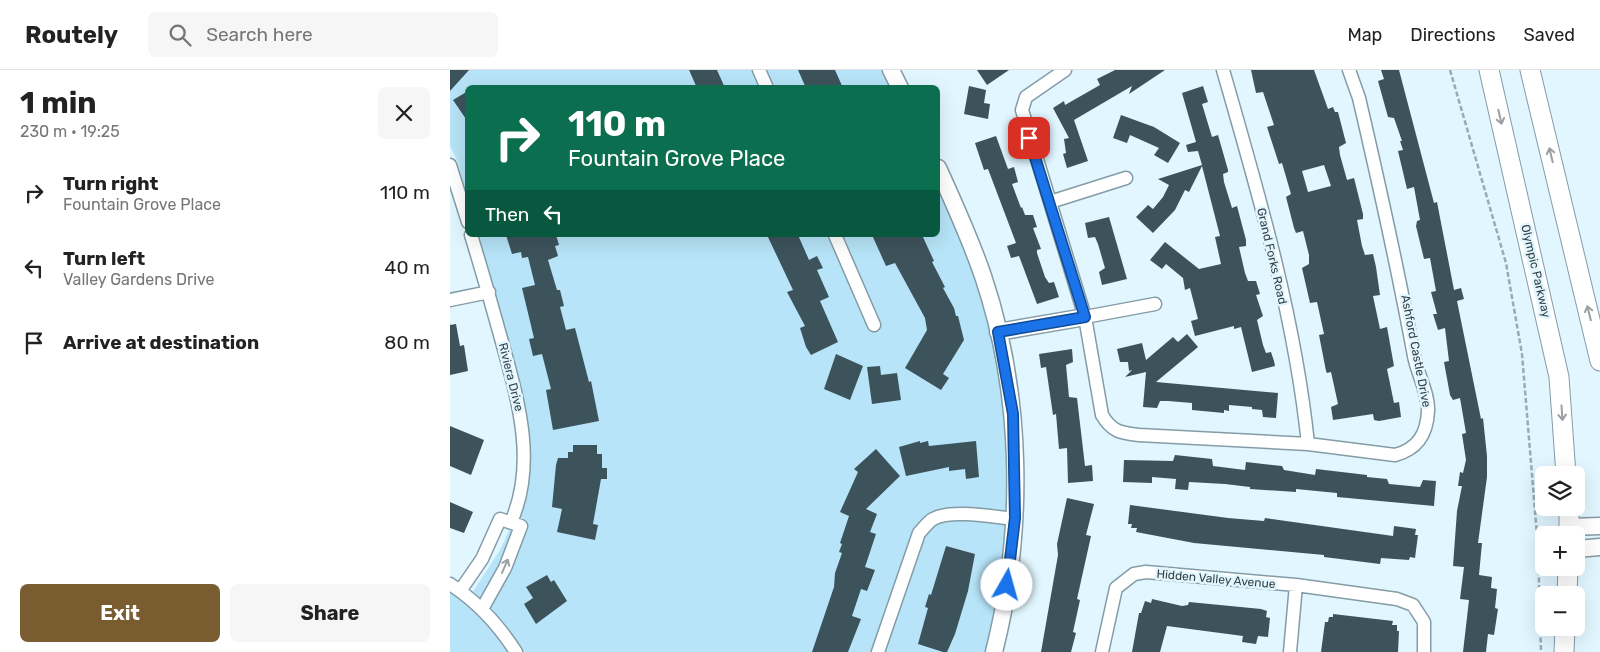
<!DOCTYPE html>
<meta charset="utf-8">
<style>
body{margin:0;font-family:Rubik,sans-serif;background:#f6f6f6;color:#222;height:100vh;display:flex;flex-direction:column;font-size:19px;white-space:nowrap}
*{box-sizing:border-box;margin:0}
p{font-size:16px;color:#767676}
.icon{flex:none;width:28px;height:28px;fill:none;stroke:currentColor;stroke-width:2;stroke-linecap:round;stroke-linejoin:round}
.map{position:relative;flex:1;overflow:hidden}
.drawer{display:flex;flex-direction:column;background:#fff;width:450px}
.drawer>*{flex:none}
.banner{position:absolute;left:15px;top:15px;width:475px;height:152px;border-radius:8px;box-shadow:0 5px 20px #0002;background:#0b6e4f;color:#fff;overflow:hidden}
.fabs{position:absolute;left:1085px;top:396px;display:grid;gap:10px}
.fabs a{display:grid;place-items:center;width:50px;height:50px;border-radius:8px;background:#fff;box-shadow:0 5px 20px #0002;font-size:25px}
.pin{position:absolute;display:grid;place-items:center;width:42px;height:42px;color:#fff;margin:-21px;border-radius:10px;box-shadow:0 2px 8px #0006}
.me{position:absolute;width:55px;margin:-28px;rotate:7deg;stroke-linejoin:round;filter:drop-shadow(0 0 4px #0008)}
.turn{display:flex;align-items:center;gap:18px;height:105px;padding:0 20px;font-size:22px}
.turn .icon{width:65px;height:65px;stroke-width:2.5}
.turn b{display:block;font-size:35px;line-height:42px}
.then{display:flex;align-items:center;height:48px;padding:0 20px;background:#0003;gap:10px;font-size:19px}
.round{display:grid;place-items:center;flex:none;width:52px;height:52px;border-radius:8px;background:#f6f6f6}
.overview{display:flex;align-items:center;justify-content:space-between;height:85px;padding:0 20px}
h1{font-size:30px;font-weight:700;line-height:38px}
.button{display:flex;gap:10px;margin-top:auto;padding:10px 20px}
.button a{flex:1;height:58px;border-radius:8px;background:#795c30;color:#fff;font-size:20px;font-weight:700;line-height:58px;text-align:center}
.button a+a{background:#f6f6f6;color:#222}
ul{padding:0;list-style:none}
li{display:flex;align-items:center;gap:15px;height:75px;padding:0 20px}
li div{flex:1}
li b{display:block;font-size:19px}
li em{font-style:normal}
header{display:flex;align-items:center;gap:30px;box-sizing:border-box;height:70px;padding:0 25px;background:#fff;border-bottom:1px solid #e0e0e0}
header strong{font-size:24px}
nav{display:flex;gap:28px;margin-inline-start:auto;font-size:18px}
.search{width:350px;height:45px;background:#f6f6f6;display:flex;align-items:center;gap:12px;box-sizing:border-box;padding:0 18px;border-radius:8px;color:#767676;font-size:19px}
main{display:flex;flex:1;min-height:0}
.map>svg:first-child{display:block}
</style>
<header>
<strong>Routely</strong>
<div class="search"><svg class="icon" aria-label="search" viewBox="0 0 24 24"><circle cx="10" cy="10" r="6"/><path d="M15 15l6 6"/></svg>Search here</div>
<nav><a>Map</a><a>Directions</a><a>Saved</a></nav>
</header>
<main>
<section class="drawer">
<div class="overview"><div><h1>1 min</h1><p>230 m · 19:25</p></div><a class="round"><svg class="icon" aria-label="close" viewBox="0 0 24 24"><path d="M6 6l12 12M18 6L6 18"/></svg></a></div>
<ul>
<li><svg class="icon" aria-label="right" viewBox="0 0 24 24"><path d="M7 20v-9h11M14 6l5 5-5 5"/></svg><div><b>Turn right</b><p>Fountain Grove Place</p></div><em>110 m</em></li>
<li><svg class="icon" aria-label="left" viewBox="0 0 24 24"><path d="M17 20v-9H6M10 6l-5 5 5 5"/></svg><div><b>Turn left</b><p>Valley Gardens Drive</p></div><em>40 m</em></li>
<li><svg class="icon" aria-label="arrive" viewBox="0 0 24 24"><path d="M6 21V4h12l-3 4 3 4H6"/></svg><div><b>Arrive at destination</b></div><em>80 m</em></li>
</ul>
<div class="button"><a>Exit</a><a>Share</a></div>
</section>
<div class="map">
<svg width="1150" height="582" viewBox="0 0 1150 582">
<rect width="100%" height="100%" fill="#e1f6ff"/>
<path fill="#b7e4f8" d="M 0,0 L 442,0 L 450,17 L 18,18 L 17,126 L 7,90 L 0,76 Z
M 488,96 L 533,205 L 566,394 L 545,582 L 0,582 L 0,508 L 22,523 L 50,480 L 61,456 L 74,368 L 27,165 L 488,165 Z"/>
<path fill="#3d535c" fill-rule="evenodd" d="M 0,0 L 19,0 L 0,21 Z
M 239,0 L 267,0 L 275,18 L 247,18 Z
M 348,0 L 385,0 L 393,18 L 356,18 Z
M 527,0 L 559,0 L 537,15 Z
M 665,0 L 715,0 L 679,24 L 682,16 L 624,50 L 638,91 L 617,98 L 613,84 L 616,83 L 614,69 L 619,68 L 603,38 L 614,31 L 615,35 L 650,15 L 647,9 Z
M 801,0 L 864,0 L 878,39 L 883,37 L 885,42 L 888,42 L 896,73 L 889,77 L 890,85 L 897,110 L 904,108 L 913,144 L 913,149 L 907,150 L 912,176 L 915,185 L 923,184 L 926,197 L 930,225 L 923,226 L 930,259 L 937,257 L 944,296 L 937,299 L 944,333 L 949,332 L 951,347 L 929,351 L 924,350 L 923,344 L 883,350 L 881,337 L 888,334 L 883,311 L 881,302 L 877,303 L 876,301 L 869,265 L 874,264 L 867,232 L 860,233 L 852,198 L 859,194 L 859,185 L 853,161 L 846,163 L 844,158 L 836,127 L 841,124 L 832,93 L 829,94 L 817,57 L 824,55 L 813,22 L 806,23 ZM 874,95 L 881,116 L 858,122 L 852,101 Z
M 931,0 L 949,0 L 984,133 L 987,132 L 1004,220 L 1011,218 L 1014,229 L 1007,231 L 1031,349 L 1033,348 L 1037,386 L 1037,407 L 1028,473 L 1032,473 L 1029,505 L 1042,507 L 1041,518 L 1047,519 L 1045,538 L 1048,539 L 1044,565 L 1038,564 L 1036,582 L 1013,582 L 1019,530 L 1010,529 L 1014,497 L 1003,496 L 1007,441 L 1012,416 L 1008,416 L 1010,402 L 1013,403 L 1016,390 L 1012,364 L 1016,363 L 1010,328 L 1003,330 L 1000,325 L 994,292 L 999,291 L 995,258 L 988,260 L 983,244 L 987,244 L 981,222 L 986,221 L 980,188 L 974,189 L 966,156 L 967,151 L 970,150 L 964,117 L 957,119 L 948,81 L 953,80 L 950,71 L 952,71 L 944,48 L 938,47 L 928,11 L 934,9 Z
M 519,16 L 536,20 L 534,33 L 540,34 L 538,49 L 514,44 Z
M 753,16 L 758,32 L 752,34 L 762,67 L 768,65 L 778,100 L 778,102 L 773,104 L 774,112 L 782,138 L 787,136 L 796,170 L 796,176 L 789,177 L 795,203 L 798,211 L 806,211 L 810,224 L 806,225 L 813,246 L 807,250 L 813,275 L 816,283 L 821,282 L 824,291 L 825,296 L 802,302 L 791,257 L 784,259 L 784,256 L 745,266 L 741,251 L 748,249 L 740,218 L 735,220 L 733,208 L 716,194 L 712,199 L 700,190 L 715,172 L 749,199 L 771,194 L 765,167 L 770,166 L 752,96 L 739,122 L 735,120 L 725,140 L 703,163 L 686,147 L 698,135 L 703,139 L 713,127 L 719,115 L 708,109 L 752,95 L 748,81 L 738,82 L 736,75 L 746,72 L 732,23 Z
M 18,21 L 18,52 L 3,30 Z
M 671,45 L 704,57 L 730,73 L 718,93 L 704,85 L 709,78 L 680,65 L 677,73 L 663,68 Z
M 546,66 L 558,99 L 564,97 L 568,112 L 562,114 L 571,138 L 572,137 L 575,145 L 583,145 L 587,157 L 583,158 L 591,179 L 587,180 L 587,183 L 595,207 L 599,213 L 604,212 L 609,227 L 587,234 L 569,186 L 561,188 L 557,176 L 566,173 L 538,99 L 534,100 L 525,73 Z
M 659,147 L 677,209 L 652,215 L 649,202 L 655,198 L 648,174 L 645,167 L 638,168 L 635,153 Z
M 56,165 L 106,165 L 109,175 L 105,176 L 108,186 L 98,190 L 107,220 L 110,220 L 114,236 L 110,237 L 116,260 L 125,258 L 139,312 L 141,311 L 149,351 L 103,360 L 96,320 L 101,319 L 92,284 L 83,286 L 79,269 L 84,268 L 72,218 L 85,215 L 78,187 L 72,188 L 71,182 L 62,184 Z
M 317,165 L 348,165 L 359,190 L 367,186 L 373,198 L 367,200 L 379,227 L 370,231 L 388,272 L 361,285 L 356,277 L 350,258 L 355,256 L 337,222 L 343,220 Z
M 422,165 L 472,165 L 484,191 L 482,192 L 495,217 L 493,218 L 504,238 L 506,246 L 508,246 L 514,270 L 493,304 L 499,308 L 491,320 L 455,298 L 477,260 L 475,248 L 445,193 L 436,196 Z
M 6,254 L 10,276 L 14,275 L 18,301 L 0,305 L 0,255 Z
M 737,264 L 748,277 L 706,312 L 828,323 L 826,348 L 813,347 L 812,340 L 802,339 L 802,337 L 779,335 L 779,341 L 774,340 L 774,343 L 742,340 L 742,333 L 718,331 L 710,331 L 707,338 L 693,337 L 696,302 L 675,307 L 682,300 L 679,301 L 678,292 L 670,292 L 667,279 L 692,273 L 696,290 L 723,267 L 728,272 Z
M 622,279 L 623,292 L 616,295 L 619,327 L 627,328 L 635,396 L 642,395 L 643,411 L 618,413 L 617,378 L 609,379 L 606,344 L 603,345 L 596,297 L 591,298 L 589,284 Z
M 386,284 L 413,296 L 400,330 L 374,319 Z
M 430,296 L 431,305 L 447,303 L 451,330 L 422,334 L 417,297 Z
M 0,356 L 34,370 L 21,405 L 0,396 Z
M 470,371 L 470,373 L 478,371 L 479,376 L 526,371 L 529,407 L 516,409 L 515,399 L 499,401 L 499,397 L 456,406 L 449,377 Z
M 123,375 L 147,375 L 147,384 L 152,384 L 152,398 L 157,398 L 157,409 L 151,409 L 143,454 L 148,455 L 145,470 L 107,462 L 112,439 L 102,437 L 106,395 L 108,388 L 118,388 L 118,382 L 123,382 Z
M 426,379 L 450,406 L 416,439 L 427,444 L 420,462 L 426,464 L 415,497 L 425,500 L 417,521 L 411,519 L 402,546 L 411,549 L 398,582 L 362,582 L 384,517 L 385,503 L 392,483 L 389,482 L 392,474 L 390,473 L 399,446 L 390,442 L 408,402 L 404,399 Z
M 725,385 L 762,389 L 763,396 L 795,400 L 796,392 L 832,396 L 834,400 L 865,405 L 866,399 L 917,405 L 917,407 L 937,409 L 939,414 L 970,417 L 973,410 L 986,411 L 984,436 L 887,427 L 887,423 L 846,419 L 846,422 L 800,419 L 800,417 L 775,414 L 739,412 L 738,420 L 725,419 L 726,409 L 702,407 L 702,413 L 673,412 L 674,390 L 723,391 Z
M 617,428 L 644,434 L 636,465 L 641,466 L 627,529 L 630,530 L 623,562 L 626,563 L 621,582 L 591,582 L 608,485 L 607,474 Z
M 0,432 L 23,442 L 14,463 L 0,458 Z
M 680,435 L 778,448 L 814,451 L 815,448 L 943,466 L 944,456 L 966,459 L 965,465 L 968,465 L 965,488 L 960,487 L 959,490 L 931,488 L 930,494 L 874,487 L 874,485 L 744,473 L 686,462 L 687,458 L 681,458 L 682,454 L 678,454 Z
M 496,476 L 525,484 L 518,521 L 505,564 L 497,582 L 493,582 L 468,574 L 478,538 L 475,537 L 479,524 L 481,525 Z
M 97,505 L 101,512 L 104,510 L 117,531 L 86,554 L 74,534 L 83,528 L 76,517 Z
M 702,529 L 732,536 L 738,535 L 739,532 L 811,539 L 817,541 L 816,547 L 820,548 L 818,567 L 808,566 L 806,574 L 792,572 L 793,566 L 717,556 L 710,582 L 682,582 L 689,543 L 691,543 L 695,531 L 701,533 Z
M 883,544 L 943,551 L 942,555 L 947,555 L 947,561 L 949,561 L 948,582 L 871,582 L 875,552 L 878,552 L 879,547 L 883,547 Z"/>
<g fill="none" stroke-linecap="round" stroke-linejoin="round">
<g stroke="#849ca6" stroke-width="15">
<path id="minor" d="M 309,0 L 317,18
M 615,0 L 576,27 L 572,40 L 635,247 L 652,345 C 662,362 671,363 689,365 L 858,374 L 945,385 C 968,379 977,364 978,341 C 979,324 967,303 964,286 C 948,199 929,114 909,28 L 899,0
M 773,0 C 808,122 845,247 858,374
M 0,95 L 18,152
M 600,132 L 676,108
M 21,165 C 32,201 42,236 52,272 C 68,330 87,393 61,452
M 385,165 L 424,255
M 0,230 L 39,222
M 635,247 L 705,234
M 0,514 C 28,532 48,554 66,582
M 10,521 L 32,489 L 50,449 L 71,456 L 55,498 L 32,539
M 428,582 L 469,463 C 473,459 478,452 483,449 C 501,439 544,447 565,449
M 652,582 L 666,518 L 684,504 L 696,502 L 846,515 L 947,529 L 963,535 L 974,552 L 974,582
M 840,582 L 846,515"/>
</g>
<g stroke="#849ca6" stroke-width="19">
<path id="tertiary" d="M 441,0 L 450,18
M 488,98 C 504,133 520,168 533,206 C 573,325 575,460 544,582
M 548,262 L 635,247
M 1119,457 L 1150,456
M 1126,479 L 1150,477"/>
</g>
<g stroke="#849ca6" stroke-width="21">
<path id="secondary" d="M 1039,0 L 1109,307 L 1116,405
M 1080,0 L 1150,291
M 1119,438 L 1119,465
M 1117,525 L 1118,498
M 1114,582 L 1115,558"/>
</g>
<path stroke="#9aaab1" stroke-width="2.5" stroke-dasharray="5 2.5" stroke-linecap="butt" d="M 1000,0 L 1056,193 L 1072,284 L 1088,477 L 1091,582
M 1085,439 L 1098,439"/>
<use href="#minor" stroke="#fff" stroke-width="12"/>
<use href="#tertiary" stroke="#fff" stroke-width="16"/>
<use href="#secondary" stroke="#fff" stroke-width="19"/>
</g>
<defs><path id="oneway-shaft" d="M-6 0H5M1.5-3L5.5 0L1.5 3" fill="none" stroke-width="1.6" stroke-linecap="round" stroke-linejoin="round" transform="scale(1.25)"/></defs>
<g stroke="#9a9fa1">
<use href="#oneway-shaft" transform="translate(1050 47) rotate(77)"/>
<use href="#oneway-shaft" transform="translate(1101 85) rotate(-103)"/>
<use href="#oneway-shaft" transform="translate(1139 243) rotate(-104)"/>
<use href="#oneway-shaft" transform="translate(1112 343) rotate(86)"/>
<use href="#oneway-shaft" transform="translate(55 496) rotate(-66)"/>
</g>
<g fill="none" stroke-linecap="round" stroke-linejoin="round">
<g stroke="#114b97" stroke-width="12">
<path id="route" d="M 557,515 L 565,448 L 563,344 L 548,262 L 635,247 L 579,68"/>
</g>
<use href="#route" stroke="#1a73e8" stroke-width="9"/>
</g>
<g text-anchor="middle" stroke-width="5" stroke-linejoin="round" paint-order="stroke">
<g font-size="12" fill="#353f43" stroke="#e1f6ff">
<text transform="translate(822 186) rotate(77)" y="4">Grand Forks Road</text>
<text transform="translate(1086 201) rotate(77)" y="4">Olympic Parkway</text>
<text transform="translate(966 281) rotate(79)" y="4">Ashford Castle Drive</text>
<text transform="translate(61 307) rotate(76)" y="4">Riviera Drive</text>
<text transform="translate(766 509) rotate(5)" y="4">Hidden Valley Avenue</text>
</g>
</g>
</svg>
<div class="fabs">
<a><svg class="icon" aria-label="layers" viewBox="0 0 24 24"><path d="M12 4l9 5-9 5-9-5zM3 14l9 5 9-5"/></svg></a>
<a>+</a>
<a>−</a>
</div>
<div class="pin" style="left:579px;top:68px;background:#d93025"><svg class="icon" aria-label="arrive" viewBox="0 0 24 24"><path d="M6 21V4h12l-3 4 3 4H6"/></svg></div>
<svg class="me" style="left:557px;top:515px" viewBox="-20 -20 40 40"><circle r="19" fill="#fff"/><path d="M0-13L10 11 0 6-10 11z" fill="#1a73e8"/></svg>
<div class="banner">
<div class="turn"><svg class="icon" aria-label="right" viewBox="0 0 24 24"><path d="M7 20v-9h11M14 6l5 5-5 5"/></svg><div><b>110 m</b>Fountain Grove Place</div></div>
<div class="then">Then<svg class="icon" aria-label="left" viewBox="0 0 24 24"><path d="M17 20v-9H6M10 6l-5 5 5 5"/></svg></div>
</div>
</div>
</main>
